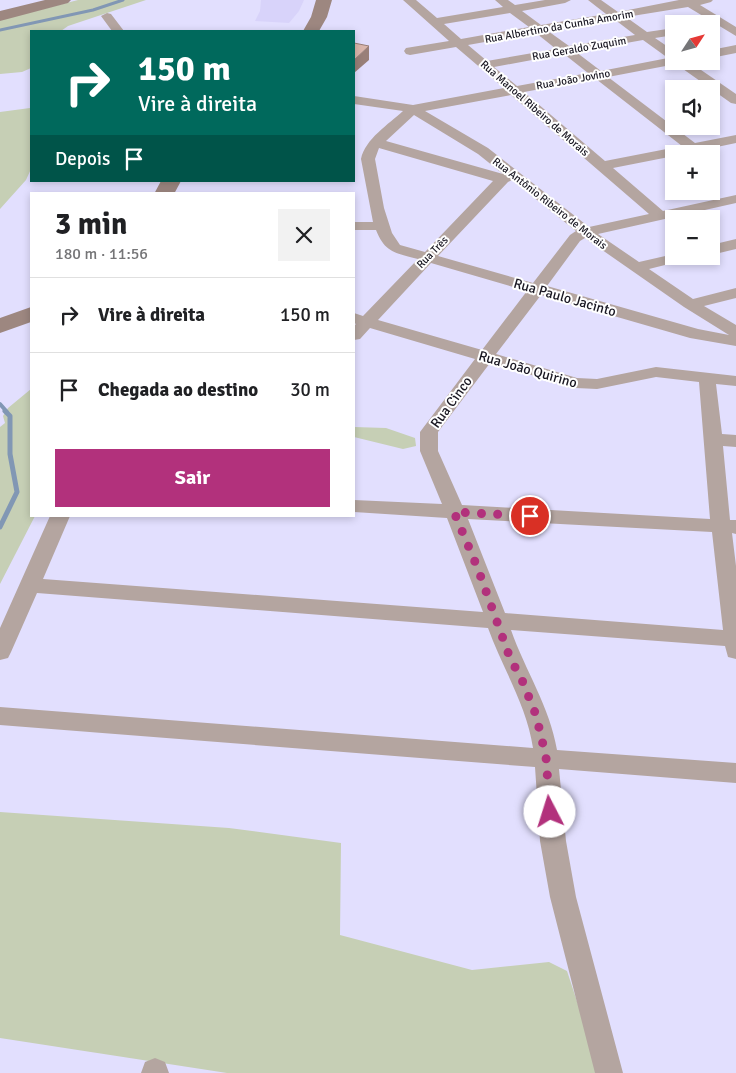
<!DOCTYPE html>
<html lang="pt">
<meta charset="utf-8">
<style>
body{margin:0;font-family:Signika,sans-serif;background:#f2f2f2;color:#202124;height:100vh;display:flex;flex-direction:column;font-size:19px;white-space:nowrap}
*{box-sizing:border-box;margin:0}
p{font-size:16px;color:#757577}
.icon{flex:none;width:28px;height:28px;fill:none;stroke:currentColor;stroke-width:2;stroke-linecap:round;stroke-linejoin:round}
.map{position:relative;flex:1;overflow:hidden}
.details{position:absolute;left:30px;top:192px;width:325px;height:325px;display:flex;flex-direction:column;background:#fff;border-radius:0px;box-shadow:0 2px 8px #0003}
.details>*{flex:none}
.top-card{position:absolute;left:30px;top:30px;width:325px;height:152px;border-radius:0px;box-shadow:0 2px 8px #0003;background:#00695c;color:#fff;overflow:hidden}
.needle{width:32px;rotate:54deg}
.tools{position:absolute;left:665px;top:15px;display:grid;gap:10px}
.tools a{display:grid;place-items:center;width:55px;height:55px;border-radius:0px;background:#fff;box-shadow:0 2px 8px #0003;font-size:25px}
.pin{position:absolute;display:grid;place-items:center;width:42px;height:42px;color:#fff;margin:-21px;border:2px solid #fff;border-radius:50%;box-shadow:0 1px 5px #0007}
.me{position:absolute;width:55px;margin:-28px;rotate:355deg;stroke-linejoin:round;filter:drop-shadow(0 0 4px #0008)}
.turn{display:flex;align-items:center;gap:18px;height:105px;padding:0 25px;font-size:22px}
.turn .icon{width:65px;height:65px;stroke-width:2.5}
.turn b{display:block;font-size:35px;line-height:42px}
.then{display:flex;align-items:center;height:48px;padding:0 25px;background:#0003;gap:10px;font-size:19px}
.round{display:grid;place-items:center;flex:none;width:52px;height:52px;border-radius:0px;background:#f2f2f2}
.overview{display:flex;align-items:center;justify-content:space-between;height:85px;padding:0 25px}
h1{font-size:30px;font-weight:800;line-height:38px}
.button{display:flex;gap:10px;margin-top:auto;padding:10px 25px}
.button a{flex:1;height:58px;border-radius:0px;background:#b2317c;color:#fff;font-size:20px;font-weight:800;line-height:58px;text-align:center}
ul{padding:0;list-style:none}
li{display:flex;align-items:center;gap:15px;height:75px;padding:0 25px;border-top:1px solid #e0e0e0}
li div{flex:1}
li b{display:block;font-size:19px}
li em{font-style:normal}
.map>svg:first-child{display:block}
</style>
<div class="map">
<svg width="736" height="1073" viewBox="0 0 736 1073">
<rect width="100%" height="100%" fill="#e2dffe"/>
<path fill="#d8d3fa" d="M 261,0 L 304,0 L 299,11 L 289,23 L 255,21 L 260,11 Z"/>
<path fill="#c6cfb5" d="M 78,0 L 146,0 L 68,26 L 61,31 L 31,31 L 31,68 L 22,72 L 0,74 L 0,20 Z
M 30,108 L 31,169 L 26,180 L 0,209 L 0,112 Z
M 31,389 L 31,516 L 35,516 L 0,584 L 0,427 L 5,423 L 3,416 L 8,408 Z
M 354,427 L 386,428 L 415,438 L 416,446 L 403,449 L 354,437 Z
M 0,812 L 229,828 L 341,843 L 340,935 L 472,970 L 549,962 L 567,971 L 598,1065 L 598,1073 L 227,1073 L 0,1038 Z"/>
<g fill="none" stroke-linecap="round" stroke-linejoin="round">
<path stroke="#8197b4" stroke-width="3" d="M 0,30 L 93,10 L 123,0"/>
<path stroke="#8197b4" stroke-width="4" d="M 0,404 L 7,412"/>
<path stroke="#8197b4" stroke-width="5" d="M 0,527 L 17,492 L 10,454 L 10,416 L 5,411"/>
<path fill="#b4a5a0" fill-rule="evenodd" d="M 403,0 L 416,0 L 437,18 L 503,7 L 495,0 L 508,0 L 515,5 L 545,0 L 571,0 L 565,3 L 522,11 L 541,25 L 606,14 L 588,0 L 601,0 L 618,12 L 679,0 L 713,0 L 711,2 L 700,5 L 736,27 L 736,36 L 688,7 L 626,17 L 647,32 L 674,28 L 674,35 L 655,38 L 674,51 L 674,61 L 688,61 L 736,94 L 736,104 L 731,103 L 676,64 L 608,77 L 695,143 L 736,135 L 736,143 L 693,152 L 674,154 L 674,156 L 613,168 L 663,211 L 736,195 L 736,203 L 598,234 L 639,262 L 674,254 L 674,256 L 692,256 L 689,259 L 649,269 L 693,299 L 736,288 L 736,298 L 704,306 L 736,325 L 736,346 L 690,338 L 541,295 L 496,354 L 577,378 L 597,379 L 656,367 L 736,376 L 736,386 L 716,384 L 722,434 L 736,435 L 736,447 L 723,446 L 730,520 L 736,520 L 736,534 L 732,533 L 736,566 L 736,659 L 728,657 L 725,646 L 511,630 C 525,670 550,707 557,750 L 736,763 L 736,783 L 559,769 L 566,841 L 576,897 L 623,1073 L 595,1073 L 550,897 L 540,841 L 535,767 L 0,725 L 0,707 L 533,748 C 527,706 502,667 488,628 L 37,593 L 11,652 L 8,658 L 0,660 L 0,628 L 50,516 L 70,516 L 43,579 L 483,612 L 447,518 L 354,512 L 354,500 L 442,504 L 420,451 L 420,432 L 475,359 L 370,328 L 360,339 L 354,340 L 354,326 L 356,324 L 354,323 L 354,313 L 363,316 L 418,259 C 396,253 385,253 376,230 L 354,230 L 354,222 L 373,222 L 361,159 C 365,139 389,124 403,111 L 354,104 L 354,96 L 413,105 L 504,88 L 456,47 L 410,55 L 406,54 L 404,51 L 406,48 L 449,41 ZM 510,13 L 529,27 L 461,39 L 444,24 ZM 614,19 L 635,35 L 569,46 L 548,31 ZM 536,33 L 556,49 L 487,61 L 468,45 ZM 643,40 L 668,58 L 601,71 L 576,52 ZM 564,54 L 588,73 L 517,86 L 494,67 ZM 596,79 L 682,146 L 605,161 L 524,92 ZM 511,95 L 649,214 L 589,227 L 488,148 L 425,111 ZM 414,115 L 478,154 L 503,174 L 386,141 ZM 379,148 L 493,181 L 425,252 L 400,245 L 392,233 L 384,208 L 375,159 ZM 512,180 L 576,231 L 570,235 L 533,283 L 438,256 L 508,182 ZM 585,238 L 684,307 L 729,335 L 698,329 L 547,286 L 580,241 ZM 431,263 L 527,291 L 482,350 L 378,320 ZM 490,363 L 576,388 L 597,389 L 656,377 L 699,382 L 710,519 L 462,505 L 438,451 L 438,432 ZM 468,519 L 712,532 L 723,630 L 505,613 Z
M 107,13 L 111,14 L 124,31 L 112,31 L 101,16 Z
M 736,45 L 736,53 L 711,58 L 711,50 Z
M 736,239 L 736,249 L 711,255 L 711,245 Z
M 155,1058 L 165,1062 L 169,1073 L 141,1073 L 145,1062 Z"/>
<path fill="#9d8780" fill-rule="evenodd" d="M 45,0 L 71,0 L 68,3 L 0,21 L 0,11 Z
M 316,0 L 332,0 L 327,17 L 319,31 L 303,31 L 311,17 Z
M 161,181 L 181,181 L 174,194 L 154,194 Z
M 31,307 L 31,322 L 0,333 L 0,318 Z"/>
</g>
<path fill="#997f78" d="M 369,46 L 369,60 L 354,73 L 354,60 Z"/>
<path fill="#dab6ac" stroke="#997f78" d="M 354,43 L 369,46 L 354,60 Z"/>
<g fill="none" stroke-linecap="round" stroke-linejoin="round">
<path stroke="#b2317c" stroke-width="9" stroke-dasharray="0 16.2" d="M 530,516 L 454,512 L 478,569 L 510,658 L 522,680 L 536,715 L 546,757 L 550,812"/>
</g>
<g text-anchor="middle" stroke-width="4" stroke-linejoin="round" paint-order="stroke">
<g font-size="11" fill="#191722" stroke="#fff">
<text transform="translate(559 26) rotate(-10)" y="4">Rua Albertino da Cunha Amorim</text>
<text transform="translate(579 48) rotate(-10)" y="4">Rua Geraldo Zuquim</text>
<text transform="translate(573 79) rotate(-10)" y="4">Rua João Jovino</text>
<text transform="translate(535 108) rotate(41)" y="4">Rua Manoel Ribeiro de Morais</text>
<text transform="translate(550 203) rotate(38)" y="4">Rua Antônio Ribeiro de Morais</text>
<text transform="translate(432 252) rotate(-46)" y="4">Rua Três</text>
</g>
<g font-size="14" fill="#191722" stroke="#fff">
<text transform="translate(565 297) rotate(16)" y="5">Rua Paulo Jacinto</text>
<text transform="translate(528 369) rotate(16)" y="5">Rua João Quirino</text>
<text transform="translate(451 402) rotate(-54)" y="5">Rua Cinco</text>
</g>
</g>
</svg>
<div class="tools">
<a><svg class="needle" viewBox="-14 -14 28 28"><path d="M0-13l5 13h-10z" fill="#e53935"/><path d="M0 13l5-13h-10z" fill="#757577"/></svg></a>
<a><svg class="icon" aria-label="sound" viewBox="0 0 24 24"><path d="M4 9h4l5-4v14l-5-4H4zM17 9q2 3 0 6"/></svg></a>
<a>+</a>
<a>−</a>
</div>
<div class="pin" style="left:530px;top:516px;background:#d93025"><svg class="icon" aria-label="arrive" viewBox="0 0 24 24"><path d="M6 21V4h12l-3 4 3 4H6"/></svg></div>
<svg class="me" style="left:550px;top:812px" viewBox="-20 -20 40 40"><circle r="19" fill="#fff"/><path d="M0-13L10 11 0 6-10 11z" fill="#b2317c"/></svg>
<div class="top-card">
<div class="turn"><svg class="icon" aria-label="right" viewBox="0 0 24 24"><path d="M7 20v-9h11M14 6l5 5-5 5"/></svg><div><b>150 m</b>Vire à direita</div></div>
<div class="then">Depois<svg class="icon" aria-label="arrive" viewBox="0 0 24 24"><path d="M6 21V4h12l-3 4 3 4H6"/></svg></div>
</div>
<section class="details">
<div class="overview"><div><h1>3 min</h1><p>180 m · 11:56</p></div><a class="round"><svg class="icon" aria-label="close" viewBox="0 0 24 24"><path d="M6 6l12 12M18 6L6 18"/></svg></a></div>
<ul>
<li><svg class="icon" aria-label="right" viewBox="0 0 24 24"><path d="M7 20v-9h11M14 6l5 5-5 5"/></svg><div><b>Vire à direita</b></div><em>150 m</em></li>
<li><svg class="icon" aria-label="arrive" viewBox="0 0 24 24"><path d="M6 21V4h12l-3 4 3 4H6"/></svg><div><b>Chegada ao destino</b></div><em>30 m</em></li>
</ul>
<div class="button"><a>Sair</a></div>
</section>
</div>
